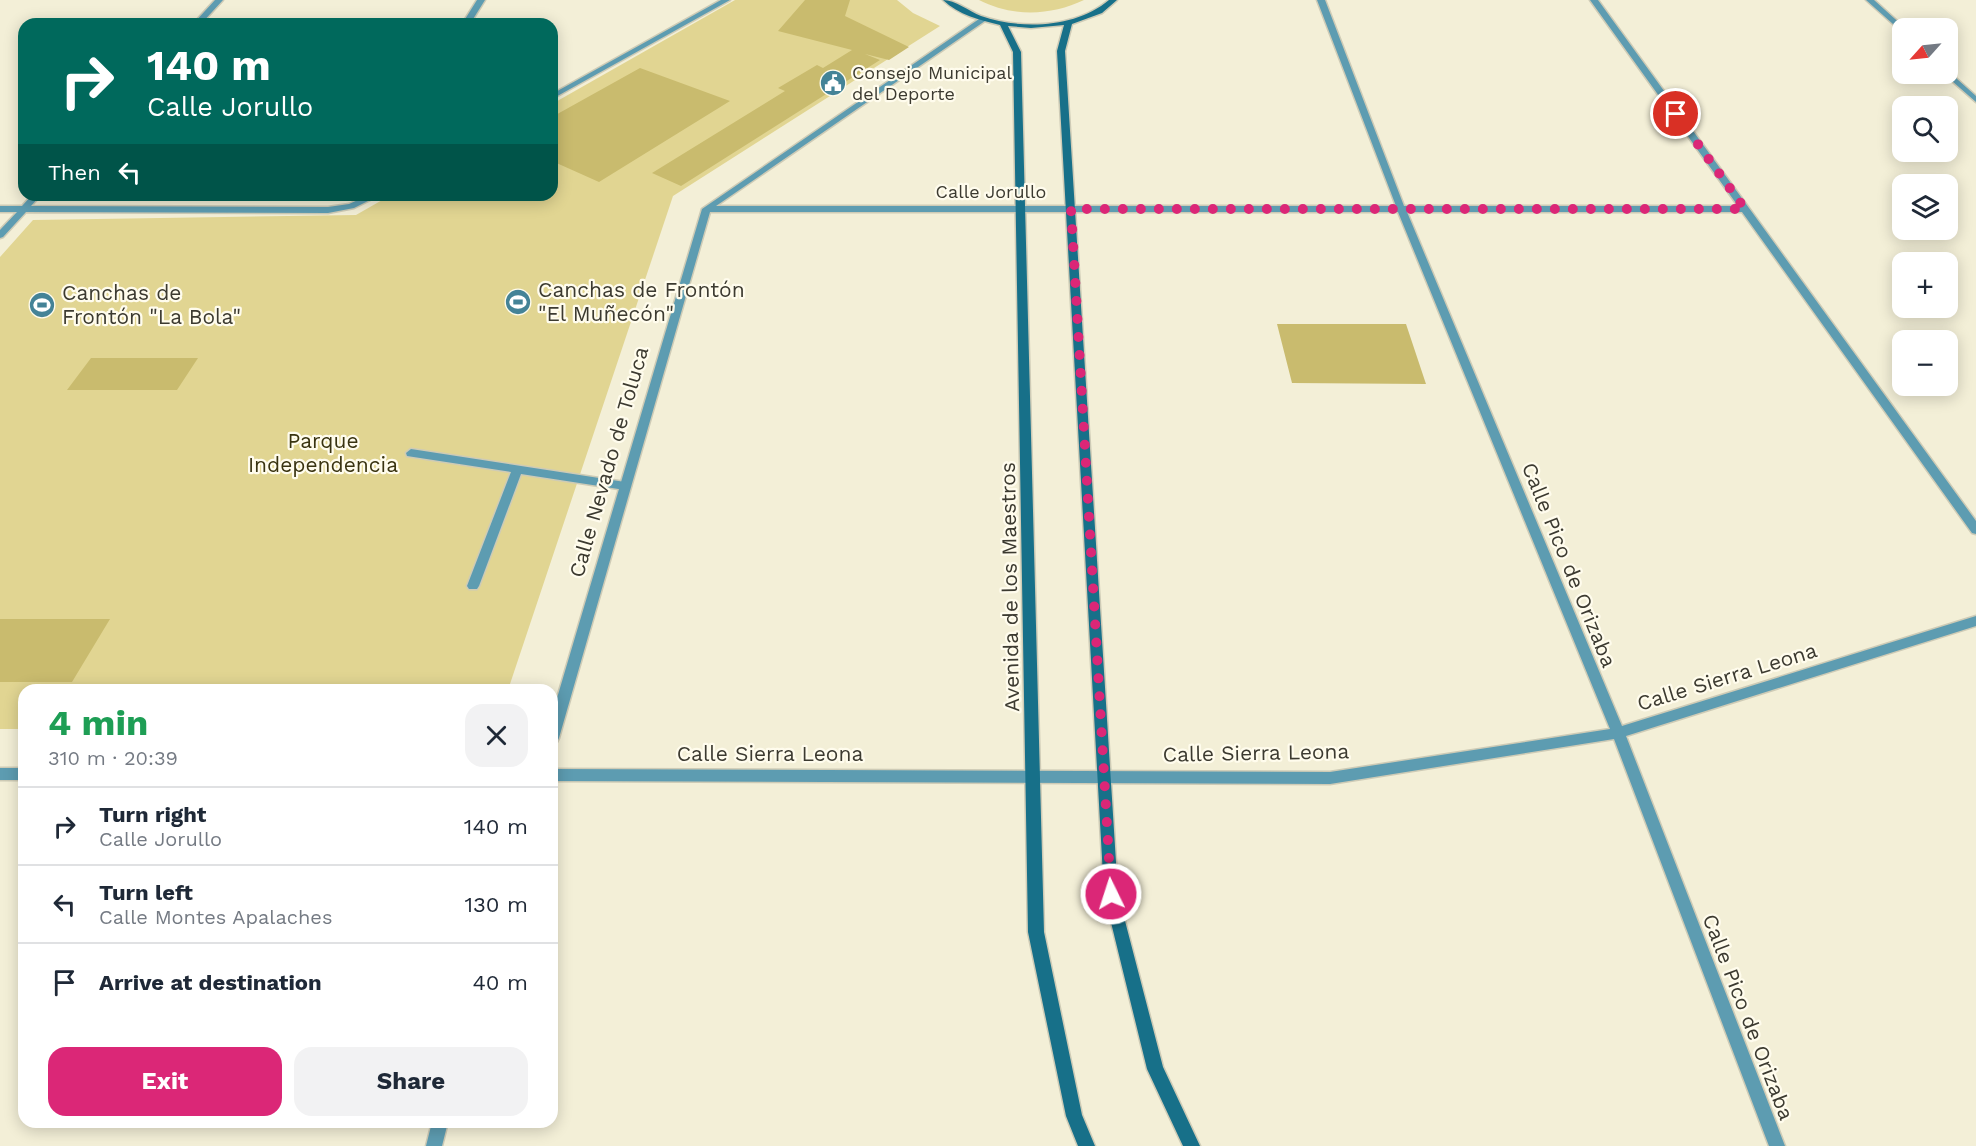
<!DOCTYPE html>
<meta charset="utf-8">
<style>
body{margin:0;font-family:"Work Sans",sans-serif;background:#f2f2f3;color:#1f2937;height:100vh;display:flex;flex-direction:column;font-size:22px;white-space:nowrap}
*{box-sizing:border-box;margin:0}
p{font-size:20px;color:#747a83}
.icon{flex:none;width:33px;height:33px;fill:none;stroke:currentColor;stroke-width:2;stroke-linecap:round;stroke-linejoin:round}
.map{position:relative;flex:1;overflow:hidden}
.details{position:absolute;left:18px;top:684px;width:540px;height:444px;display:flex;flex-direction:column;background:#fff;border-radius:18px;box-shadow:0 3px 15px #0003}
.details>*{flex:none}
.banner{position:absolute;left:18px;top:18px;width:540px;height:183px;border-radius:18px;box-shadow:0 3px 15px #0003;background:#00695c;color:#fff;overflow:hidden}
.needle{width:39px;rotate:243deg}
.tools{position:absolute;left:1892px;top:18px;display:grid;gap:12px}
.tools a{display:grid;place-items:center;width:66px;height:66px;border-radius:12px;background:#fff;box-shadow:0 3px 15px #0003;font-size:30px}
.pin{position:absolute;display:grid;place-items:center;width:51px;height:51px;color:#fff;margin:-26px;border:3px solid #fff;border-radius:50%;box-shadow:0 2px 6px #0007}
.me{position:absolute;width:66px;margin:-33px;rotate:356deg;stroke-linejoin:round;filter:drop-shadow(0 0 4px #0008)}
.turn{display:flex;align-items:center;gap:21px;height:126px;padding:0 30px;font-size:27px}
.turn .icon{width:78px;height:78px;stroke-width:2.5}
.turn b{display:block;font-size:42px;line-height:51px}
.then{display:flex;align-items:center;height:57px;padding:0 30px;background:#0003;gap:12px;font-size:22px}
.round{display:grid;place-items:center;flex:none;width:63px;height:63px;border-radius:18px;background:#f2f2f3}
.headline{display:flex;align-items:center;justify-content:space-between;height:102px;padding:0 30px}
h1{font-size:36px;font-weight:700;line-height:45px;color:#1e9e55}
.button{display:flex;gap:12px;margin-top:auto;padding:12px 30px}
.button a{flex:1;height:69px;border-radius:18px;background:#db2777;color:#fff;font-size:24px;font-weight:700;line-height:69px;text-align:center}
.button a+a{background:#f2f2f3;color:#1f2937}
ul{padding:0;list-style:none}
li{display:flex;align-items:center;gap:18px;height:78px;padding:0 30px;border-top:2px solid #e0e1e3}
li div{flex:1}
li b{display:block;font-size:22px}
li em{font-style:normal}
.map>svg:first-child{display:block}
</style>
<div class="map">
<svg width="1976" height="1146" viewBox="0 0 1976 1146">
<rect width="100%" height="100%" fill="#f3efd7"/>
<path fill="#e1d592" d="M 735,0 L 897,0 L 913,13 L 940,26 L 673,196 L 508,690 L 24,690 L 24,729 L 0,729 L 0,257 L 33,220 L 356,215 L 391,195 L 552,195 L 552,104 Z
M 979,0 L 1084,0 C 1051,16 1012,17 979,0 Z"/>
<path fill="#c9bb6e" d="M 805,0 L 850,0 L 845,16 L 909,47 L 889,60 L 865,54 L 880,60 L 681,186 L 652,173 L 785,91 L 778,88 L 817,65 L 823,68 L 852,50 L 778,31 Z
M 640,68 L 730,101 L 599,182 L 552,161 L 552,117 Z
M 1277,324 L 1406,324 L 1426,384 L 1292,383 Z
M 91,358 L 198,358 L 177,390 L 67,390 Z
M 0,619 L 110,619 L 72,682 L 0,682 Z"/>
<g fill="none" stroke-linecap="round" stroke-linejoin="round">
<g stroke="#cecbb6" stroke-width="3">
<path id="lane" d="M 411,449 L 625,482 L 631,486 L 625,490 L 521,474 L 479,586 L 477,589 L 469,589 L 467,586 L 511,472 L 407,456 L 406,453 Z"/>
</g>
<g stroke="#cecbb6" stroke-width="3">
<path id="street" d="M 215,0 L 223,0 L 201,24 L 193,24 Z
M 477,0 L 485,0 L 470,24 L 462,24 Z
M 721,0 L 730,0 L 552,99 L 552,94 Z
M 1317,0 L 1325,0 L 1404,206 L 1738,206 L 1590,0 L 1598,0 L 1976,521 L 1976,534 L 1972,533 L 1742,212 L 1407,212 L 1622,726 L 1976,616 L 1976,626 L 1626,736 L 1785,1146 L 1769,1146 L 1614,739 L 1330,784 L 552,781 L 552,769 L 1330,772 L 1610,729 L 1398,212 L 710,212 L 559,738 L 557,742 L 552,744 L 552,715 L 702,209 L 982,17 L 986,19 L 985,21 L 716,206 L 1396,206 Z
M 1866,0 L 1874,0 L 1905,28 L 1902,28 L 1902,32 Z
M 1947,70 L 1976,96 L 1976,102 L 1944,74 L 1947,74 Z
M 32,195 L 41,195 L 31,206 L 328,207 L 349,204 L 369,195 L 380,195 L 354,208 L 328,213 L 26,212 L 3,237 L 0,238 L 0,230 L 17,212 L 0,212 L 0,206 L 22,206 Z
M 0,768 L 24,768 L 24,780 L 0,780 Z
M 432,1122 L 448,1122 L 442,1146 L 426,1146 Z"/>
</g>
<g stroke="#cecbb6" stroke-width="3">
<path id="secondary" d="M 943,0 C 955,0 969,11 981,16 C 1021,30 1076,28 1109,0 L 1117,0 L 1102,13 L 1072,24 L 1065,51 L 1118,894 L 1163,1067 L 1200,1146 L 1183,1146 L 1147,1069 L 1104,894 L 1057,51 L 1064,25 L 1031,28 L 1008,26 L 1021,52 L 1044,932 L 1082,1115 L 1095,1146 L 1078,1146 L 1066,1116 L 1028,932 L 1013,52 L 1000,25 C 979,20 959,15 943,0 Z"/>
</g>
<use href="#lane" fill="#5d9cb1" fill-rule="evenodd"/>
<use href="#street" fill="#5d9cb1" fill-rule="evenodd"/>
<use href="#secondary" fill="#177089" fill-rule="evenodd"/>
</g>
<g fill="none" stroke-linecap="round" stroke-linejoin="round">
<path stroke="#db2777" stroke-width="10" stroke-dasharray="0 18" d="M 1111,894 L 1071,209 L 1745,209 L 1676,114"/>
</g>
<defs>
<g id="civic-disc" transform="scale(1.35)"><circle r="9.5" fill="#448397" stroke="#fffced"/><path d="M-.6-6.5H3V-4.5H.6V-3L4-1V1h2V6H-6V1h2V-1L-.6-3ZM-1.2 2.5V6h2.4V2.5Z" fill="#fff"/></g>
<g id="stadium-disc" transform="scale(1.35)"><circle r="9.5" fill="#448397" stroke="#fffced"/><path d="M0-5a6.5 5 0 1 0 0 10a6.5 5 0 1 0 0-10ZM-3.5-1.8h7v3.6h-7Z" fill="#fff"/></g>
</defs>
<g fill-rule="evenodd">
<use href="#civic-disc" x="833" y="83"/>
<use href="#stadium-disc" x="518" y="302"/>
<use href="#stadium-disc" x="42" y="305"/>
</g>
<g text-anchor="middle" stroke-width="4.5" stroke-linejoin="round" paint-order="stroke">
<g font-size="18" fill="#3c3a30" stroke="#fffced" text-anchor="start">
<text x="852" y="79">Consejo Municipal<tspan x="852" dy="21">del Deporte</tspan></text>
</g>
<g font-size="18" fill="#3c3a30" stroke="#fffced">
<text x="991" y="198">Calle Jorullo</text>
</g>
<g font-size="21" fill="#3c3a30" stroke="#fffced" text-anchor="start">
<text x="538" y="297">Canchas de Frontón<tspan x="538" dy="24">"El Muñecón"</tspan></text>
<text x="62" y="300">Canchas de<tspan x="62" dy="24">Frontón "La Bola"</tspan></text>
</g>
<g font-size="21" fill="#393310" stroke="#fffced">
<text x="323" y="448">Parque<tspan x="323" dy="24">Independencia</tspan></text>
</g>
<g font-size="21" fill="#3c3a30" stroke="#fffced">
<text transform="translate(609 462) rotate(-74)" y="7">Calle Nevado de Toluca</text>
<text transform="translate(1569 565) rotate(68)" y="7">Calle Pico de Orizaba</text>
<text transform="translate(1010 587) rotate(-91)" y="7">Avenida de los Maestros</text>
<text transform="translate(1727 677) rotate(-17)" y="7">Calle Sierra Leona</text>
<text transform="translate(1256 753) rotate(-1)" y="7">Calle Sierra Leona</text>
<text x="770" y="761">Calle Sierra Leona</text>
<text transform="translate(1748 1017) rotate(69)" y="7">Calle Pico de Orizaba</text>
</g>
</g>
</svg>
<div class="tools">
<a><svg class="needle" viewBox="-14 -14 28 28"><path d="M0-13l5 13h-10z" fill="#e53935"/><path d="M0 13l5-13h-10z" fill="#747a83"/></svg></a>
<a><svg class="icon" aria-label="search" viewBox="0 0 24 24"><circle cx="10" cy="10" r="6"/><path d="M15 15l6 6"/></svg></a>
<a><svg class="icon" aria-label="layers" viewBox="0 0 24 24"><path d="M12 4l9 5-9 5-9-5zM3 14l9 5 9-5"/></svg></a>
<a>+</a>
<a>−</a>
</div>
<div class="pin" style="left:1676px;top:114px;background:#d93025"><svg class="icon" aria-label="arrive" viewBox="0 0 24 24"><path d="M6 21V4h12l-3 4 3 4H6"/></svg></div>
<svg class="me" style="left:1111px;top:894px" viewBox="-20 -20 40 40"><circle r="17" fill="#db2777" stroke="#fff" stroke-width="3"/><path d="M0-11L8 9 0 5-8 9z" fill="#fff"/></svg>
<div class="banner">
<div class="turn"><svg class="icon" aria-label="right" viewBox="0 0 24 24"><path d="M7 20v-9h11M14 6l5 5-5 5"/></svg><div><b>140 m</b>Calle Jorullo</div></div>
<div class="then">Then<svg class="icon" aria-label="left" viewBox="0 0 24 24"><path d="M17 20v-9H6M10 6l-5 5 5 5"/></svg></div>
</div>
<section class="details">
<div class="headline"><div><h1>4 min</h1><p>310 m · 20:39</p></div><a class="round"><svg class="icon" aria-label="close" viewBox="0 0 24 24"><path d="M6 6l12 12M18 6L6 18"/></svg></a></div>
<ul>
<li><svg class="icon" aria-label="right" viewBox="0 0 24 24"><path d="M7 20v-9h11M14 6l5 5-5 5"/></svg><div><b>Turn right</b><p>Calle Jorullo</p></div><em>140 m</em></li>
<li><svg class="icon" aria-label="left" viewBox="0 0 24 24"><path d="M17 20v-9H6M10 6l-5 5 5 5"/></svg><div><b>Turn left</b><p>Calle Montes Apalaches</p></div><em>130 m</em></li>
<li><svg class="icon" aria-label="arrive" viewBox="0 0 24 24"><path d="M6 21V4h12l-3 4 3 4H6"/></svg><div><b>Arrive at destination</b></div><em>40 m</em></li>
</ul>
<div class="button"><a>Exit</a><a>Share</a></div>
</section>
</div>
